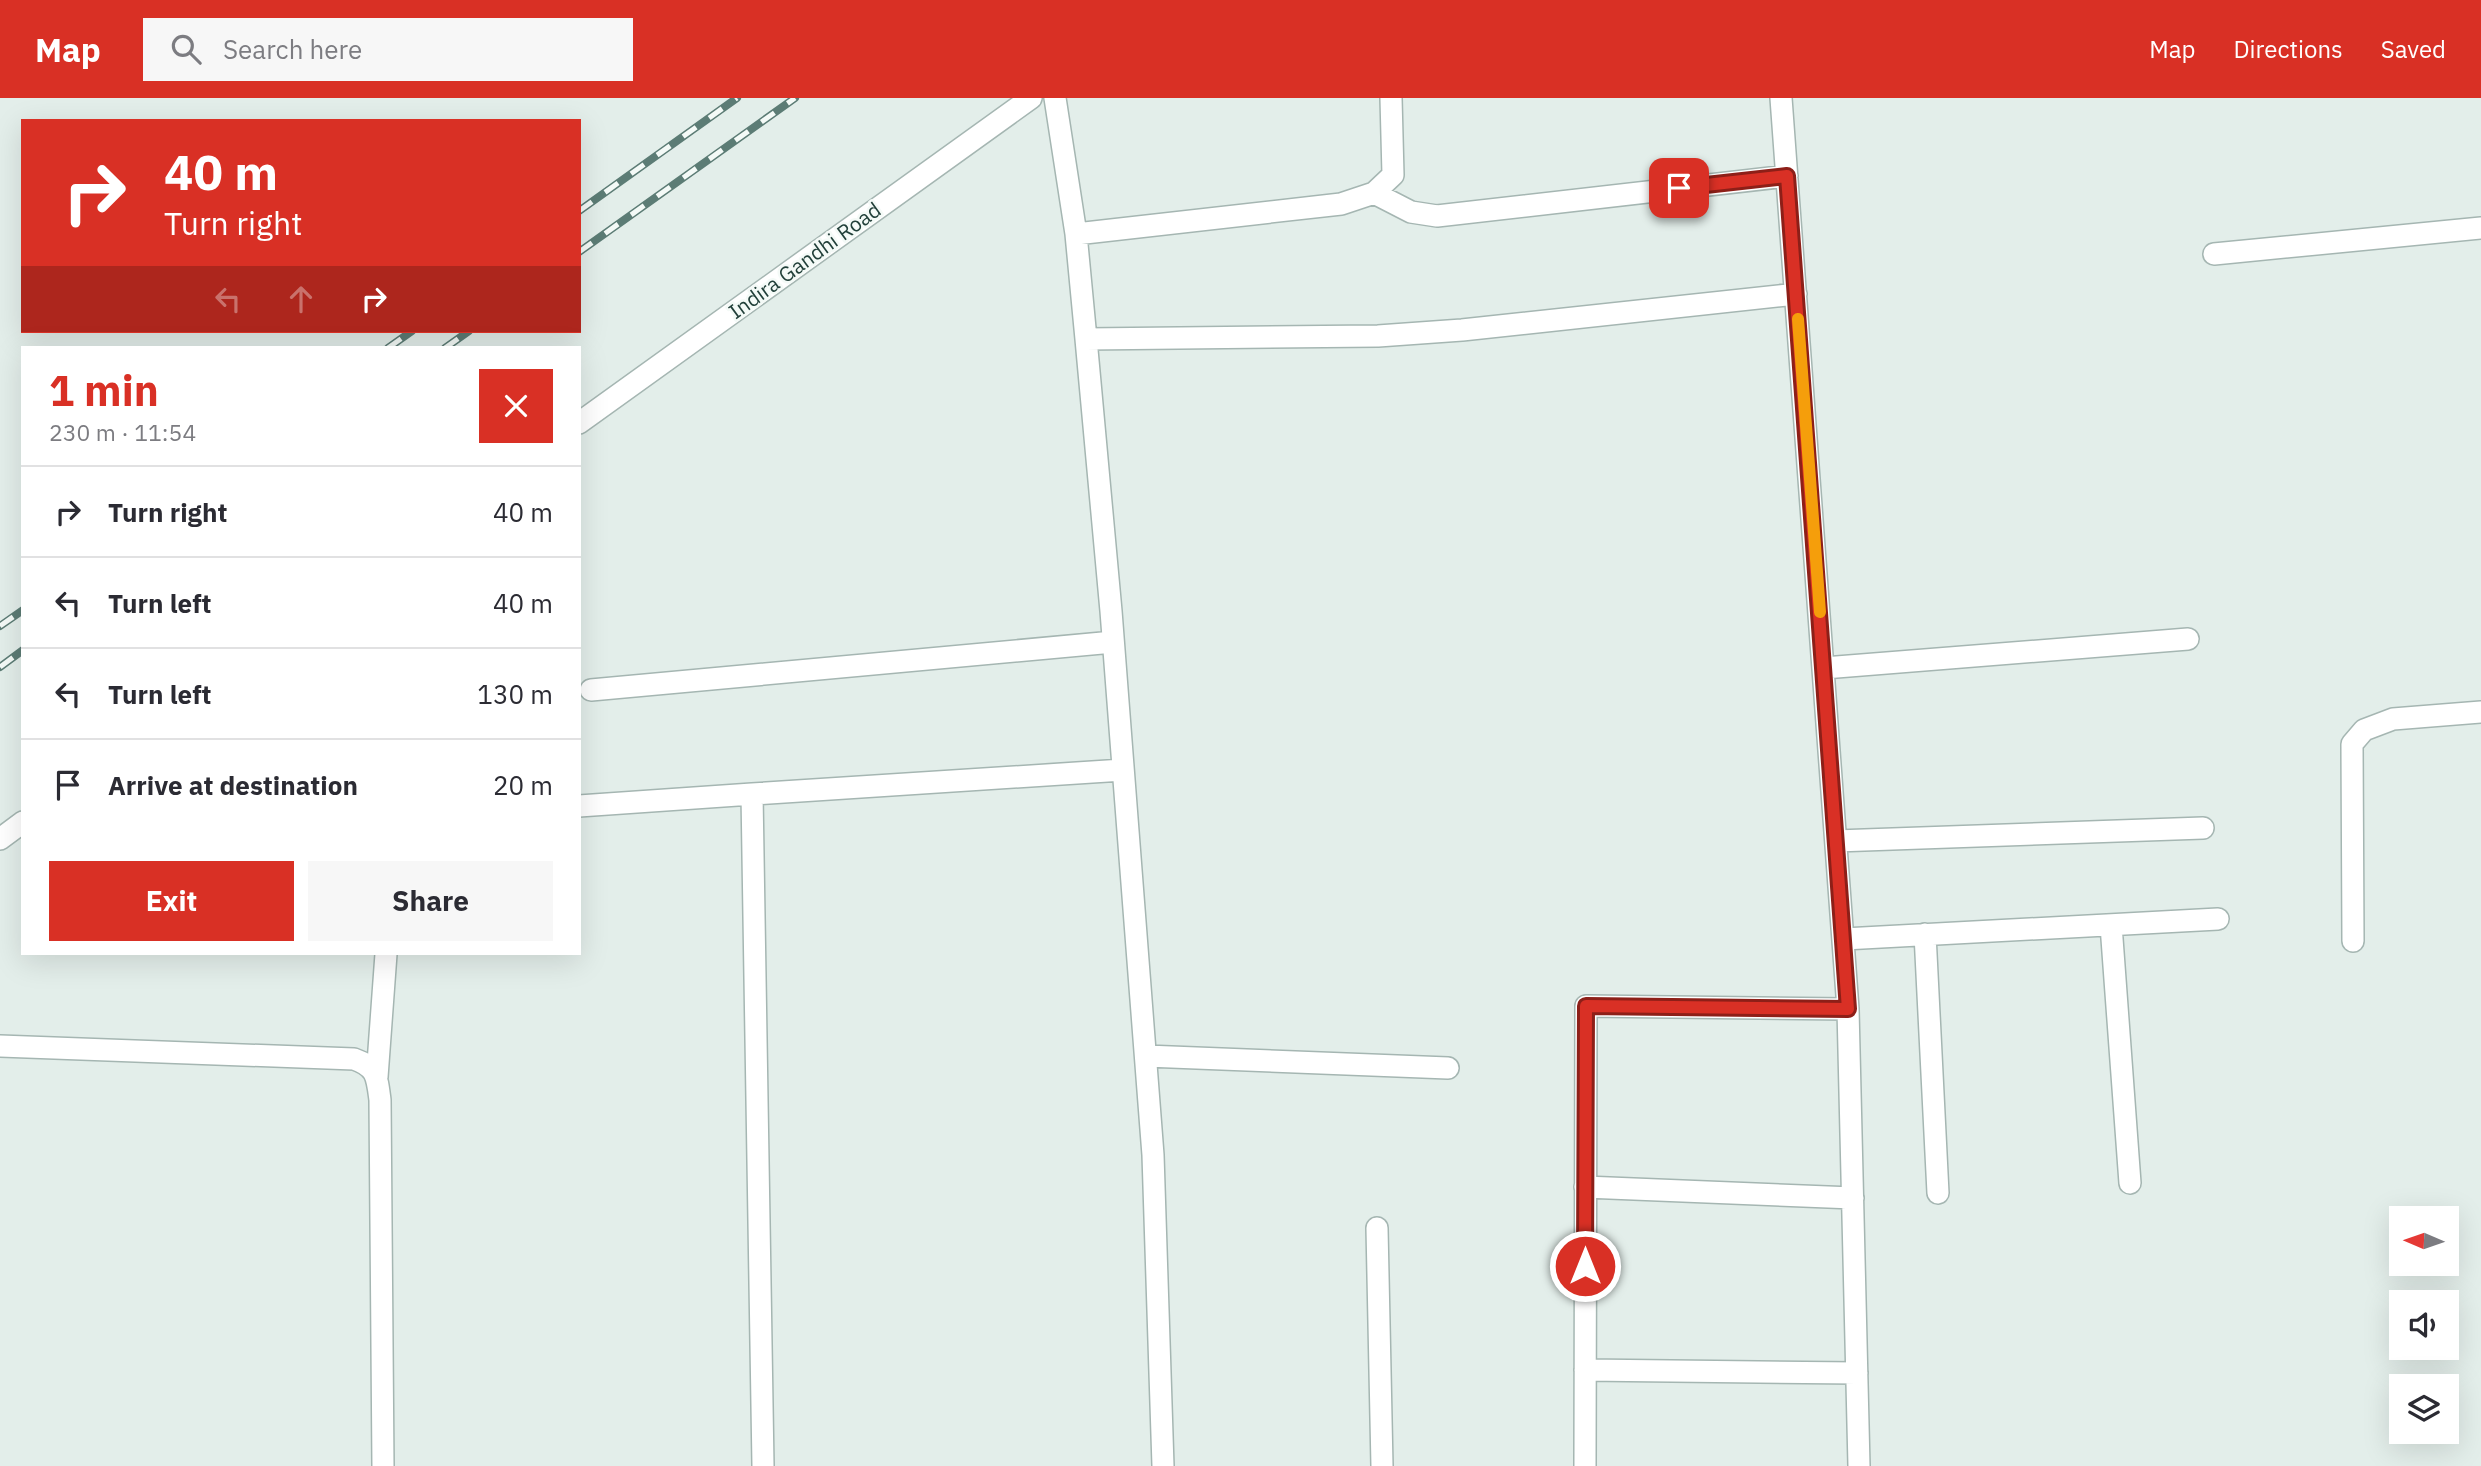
<!DOCTYPE html>
<meta charset="utf-8">
<style>
body{margin:0;font-family:"IBM Plex Sans",sans-serif;background:#f7f7f7;color:#2b2b33;height:100vh;display:flex;flex-direction:column;font-size:26px;white-space:nowrap}
*{box-sizing:border-box;margin:0}
p{font-size:23px;color:#7c7c81}
.icon{flex:none;width:38px;height:38px;fill:none;stroke:currentColor;stroke-width:2;stroke-linecap:round;stroke-linejoin:round}
.map{position:relative;flex:1;overflow:hidden}
.sheet{position:absolute;left:21px;top:248px;width:560px;height:609px;display:flex;flex-direction:column;background:#fff;border-radius:0px;box-shadow:0 7px 28px #0002}
.sheet>*{flex:none}
.top-card{position:absolute;left:21px;top:21px;width:560px;height:214px;border-radius:0px;box-shadow:0 7px 28px #0002;background:#d93025;color:#fff;overflow:hidden}
.needle{width:46px;rotate:272deg}
.controls{position:absolute;left:2389px;top:1108px;display:grid;gap:14px}
.controls a{display:grid;place-items:center;width:70px;height:70px;border-radius:0px;background:#fff;box-shadow:0 7px 28px #0002;font-size:35px}
.pin{position:absolute;display:grid;place-items:center;width:60px;height:60px;color:#fff;margin:-30px;border-radius:14px;box-shadow:0 4px 10px #0006}
.me{position:absolute;width:77px;margin:-38px;rotate:0deg;stroke-linejoin:round;filter:drop-shadow(0 0 5px #0008)}
.turn{display:flex;align-items:center;gap:24px;height:147px;padding:0 28px;font-size:32px}
.turn .icon{width:91px;height:91px;stroke-width:2.5}
.turn b{display:block;font-size:49px;line-height:60px}
.lanes{display:flex;align-items:center;height:66px;padding:0 28px;background:#0003;justify-content:center;gap:35px;direction:ltr}
.lanes .off{opacity:.35}
.round{display:grid;place-items:center;flex:none;width:74px;height:74px;border-radius:0px;background:#f7f7f7}
.summary{display:flex;align-items:center;justify-content:space-between;height:119px;padding:0 28px}
h1{font-size:42px;font-weight:700;line-height:52px;color:#d93025}
.action{display:flex;gap:14px;margin-top:auto;padding:14px 28px}
.action a{flex:1;height:80px;border-radius:0px;background:#d93025;color:#fff;font-size:28px;font-weight:700;line-height:80px;text-align:center}
.action a+a{background:#f7f7f7;color:#2b2b33}
ul{padding:0;list-style:none}
li{display:flex;align-items:center;gap:21px;height:91px;padding:0 28px;border-top:2px solid #e1e1e2}
li div{flex:1}
li b{display:block;font-size:26px}
li em{font-style:normal}
header{display:flex;align-items:center;gap:42px;box-sizing:border-box;height:98px;padding:0 35px;background:#d93025;color:#fff}
header strong{font-size:33px}
nav{display:flex;gap:38px;margin-inline-start:auto;font-size:24px}
.search{width:490px;height:63px;background:#f7f7f7;display:flex;align-items:center;gap:18px;box-sizing:border-box;padding:0 24px;border-radius:0px;color:#7c7c81;font-size:26px}
.map>svg:first-child{display:block}
</style>
<header>
<strong>Map</strong>
<div class="search"><svg class="icon" aria-label="search" viewBox="0 0 24 24"><circle cx="10" cy="10" r="6"/><path d="M15 15l6 6"/></svg>Search here</div>
<nav><a>Map</a><a>Directions</a><a>Saved</a></nav>
</header>
<div class="map">
<svg width="2481" height="1368" viewBox="0 0 2481 1368">
<rect width="100%" height="100%" fill="#e3eeea"/>
<g fill="none" stroke-linecap="round" stroke-linejoin="round">
<g stroke="#a5b6b2" stroke-width="24">
<path id="minor" d="M 1055,0 L 1076,136 L 1086,241 L 1111,513 L 1153,1057 L 1163,1368
M 1781,0 L 1848,911 L 1859,1368
M 1374,95 L 1411,114 L 1437,118 L 1787,78
M 1076,136 L 1341,106 L 1374,95 L 1393,77 L 1391,0
M 2214,156 L 2481,130
M 1086,241 L 1378,238 L 1462,232 L 1796,196
M 1824,570 L 2188,541
M 591,592 L 1113,544
M 752,696 L 1123,672
M 579,708 L 752,696 L 763,1368
M 1836,743 L 2203,730
M 2111,827 L 2130,1085
M 1925,836 L 1938,1095
M 1844,841 L 2218,821
M 2353,843 L 2352,646 L 2364,632 L 2393,621 L 2481,614
M 0,948 L 354,961 C 377,969 377,979 380,1002 L 383,1368
M 1146,958 L 1448,970
M 377,979 L 386,856
M 1585,1089 L 1853,1100
M 1377,1130 L 1382,1368
M 1585,1272 L 1857,1275
M 1585,1368 L 1586,908 L 1848,911"/>
</g>
<g stroke="#a5b6b2" stroke-width="24">
<path id="tertiary" d="M 579,325 L 1031,0
M 0,741 L 23,724"/>
</g>
<use href="#minor" stroke="#fff" stroke-width="21"/>
<use href="#tertiary" stroke="#fff" stroke-width="21"/>
<g stroke="#5c7c75" stroke-width="8">
<path id="rail" d="M 579,113 L 737,0
M 579,154 L 795,0
M 388,250 L 412,233
M 445,250 L 469,233
M 0,528 L 23,512
M 0,569 L 23,552"/>
</g>
<use href="#rail" stroke="#f4faf7" stroke-width="5" stroke-dasharray="16" stroke-linecap="butt"/>
</g>
<g fill="none" stroke-linecap="round" stroke-linejoin="round">
<g stroke="#8d1f18" stroke-width="18">
<path id="route" d="M 1585,1168 L 1586,908 L 1848,911 L 1787,78 L 1679,90"/>
</g>
<use href="#route" stroke="#d93025" stroke-width="12"/>
<path stroke="#f59e0b" stroke-width="12" d="M 1798,221 L 1820,514"/>
</g>
<g text-anchor="middle" stroke-width="5" stroke-linejoin="round" paint-order="stroke">
<g font-size="21" fill="#22403a" stroke="#f4faf7">
<text transform="translate(805 163) rotate(-36)" y="7">Indira Gandhi Road</text>
</g>
</g>
</svg>
<div class="controls">
<a><svg class="needle" viewBox="-14 -14 28 28"><path d="M0-13l5 13h-10z" fill="#e53935"/><path d="M0 13l5-13h-10z" fill="#7c7c81"/></svg></a>
<a><svg class="icon" aria-label="sound" viewBox="0 0 24 24"><path d="M4 9h4l5-4v14l-5-4H4zM17 9q2 3 0 6"/></svg></a>
<a><svg class="icon" aria-label="layers" viewBox="0 0 24 24"><path d="M12 4l9 5-9 5-9-5zM3 14l9 5 9-5"/></svg></a>
</div>
<div class="pin" style="left:1679px;top:90px;background:#d93025"><svg class="icon" aria-label="arrive" viewBox="0 0 24 24"><path d="M6 21V4h12l-3 4 3 4H6"/></svg></div>
<svg class="me" style="left:1585px;top:1168px" viewBox="-20 -20 40 40"><circle r="17" fill="#d93025" stroke="#fff" stroke-width="3"/><path d="M0-11L8 9 0 5-8 9z" fill="#fff"/></svg>
<div class="top-card">
<div class="turn"><svg class="icon" aria-label="right" viewBox="0 0 24 24"><path d="M7 20v-9h11M14 6l5 5-5 5"/></svg><div><b>40 m</b>Turn right</div></div>
<div class="lanes"><svg class="icon off" aria-label="left" viewBox="0 0 24 24"><path d="M17 20v-9H6M10 6l-5 5 5 5"/></svg><svg class="icon off" aria-label="ahead" viewBox="0 0 24 24"><path d="M12 20V5M6 11l6-6 6 6"/></svg><svg class="icon" aria-label="right" viewBox="0 0 24 24"><path d="M7 20v-9h11M14 6l5 5-5 5"/></svg></div>
</div>
<section class="sheet">
<div class="summary"><div><h1>1 min</h1><p>230 m · 11:54</p></div><a class="round" style="background:#d93025;color:#fff"><svg class="icon" aria-label="close" viewBox="0 0 24 24"><path d="M6 6l12 12M18 6L6 18"/></svg></a></div>
<ul>
<li><svg class="icon" aria-label="right" viewBox="0 0 24 24"><path d="M7 20v-9h11M14 6l5 5-5 5"/></svg><div><b>Turn right</b></div><em>40 m</em></li>
<li><svg class="icon" aria-label="left" viewBox="0 0 24 24"><path d="M17 20v-9H6M10 6l-5 5 5 5"/></svg><div><b>Turn left</b></div><em>40 m</em></li>
<li><svg class="icon" aria-label="left" viewBox="0 0 24 24"><path d="M17 20v-9H6M10 6l-5 5 5 5"/></svg><div><b>Turn left</b></div><em>130 m</em></li>
<li><svg class="icon" aria-label="arrive" viewBox="0 0 24 24"><path d="M6 21V4h12l-3 4 3 4H6"/></svg><div><b>Arrive at destination</b></div><em>20 m</em></li>
</ul>
<div class="action"><a>Exit</a><a>Share</a></div>
</section>
</div>
